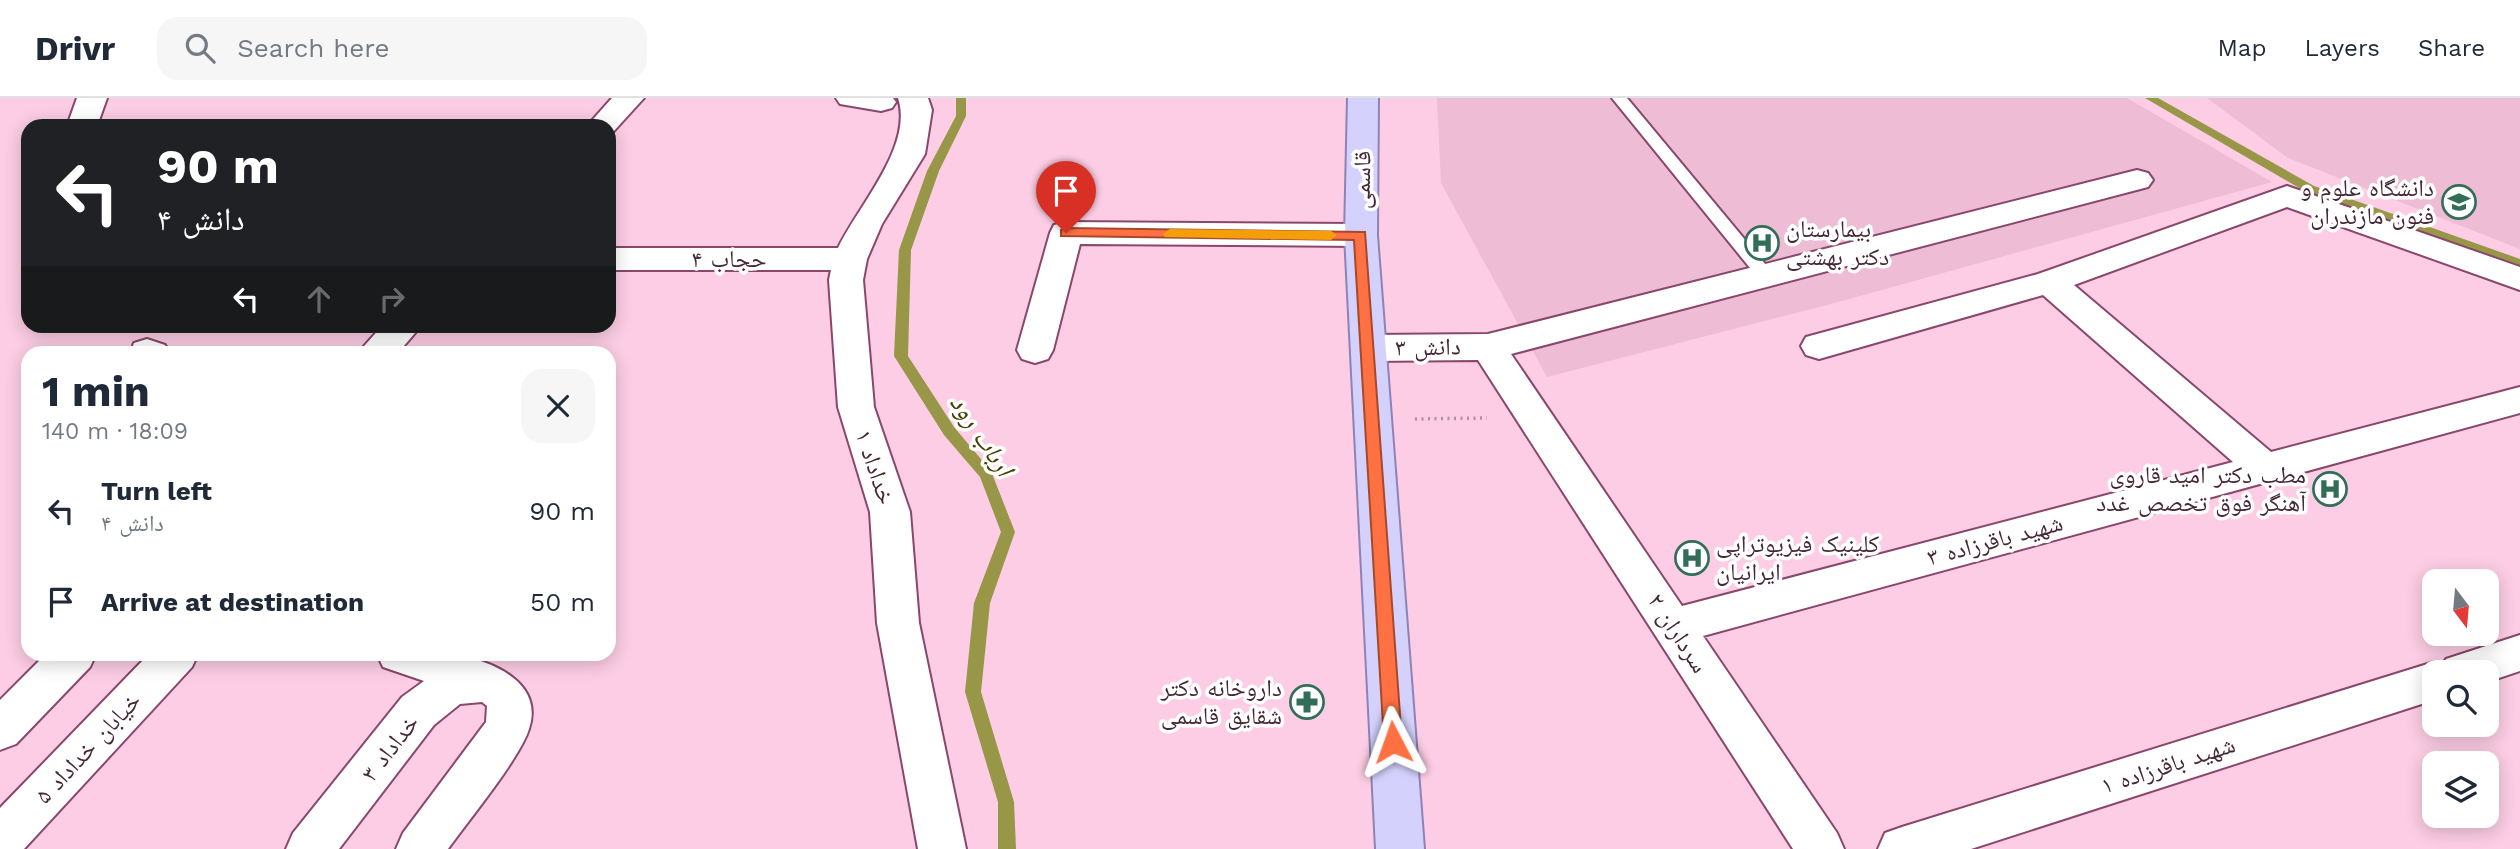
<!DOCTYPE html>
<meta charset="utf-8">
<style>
body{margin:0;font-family:"Work Sans","Noto Naskh Arabic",sans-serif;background:#f6f6f7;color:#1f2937;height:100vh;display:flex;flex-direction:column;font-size:26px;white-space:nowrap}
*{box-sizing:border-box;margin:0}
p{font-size:23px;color:#747a83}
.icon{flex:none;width:38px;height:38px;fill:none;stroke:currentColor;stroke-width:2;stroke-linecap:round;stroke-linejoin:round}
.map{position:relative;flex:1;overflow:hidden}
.panel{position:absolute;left:21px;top:248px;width:595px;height:315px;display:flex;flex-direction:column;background:#fff;border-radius:21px;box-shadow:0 4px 18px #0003}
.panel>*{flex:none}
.banner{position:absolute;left:21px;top:21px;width:595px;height:214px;border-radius:21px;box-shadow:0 4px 18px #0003;background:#202124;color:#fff;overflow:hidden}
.needle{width:46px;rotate:164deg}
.fabs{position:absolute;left:2422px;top:471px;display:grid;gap:14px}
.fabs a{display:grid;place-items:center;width:77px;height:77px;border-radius:14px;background:#fff;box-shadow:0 4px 18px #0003;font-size:35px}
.pin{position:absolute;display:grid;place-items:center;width:60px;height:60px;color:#fff;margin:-72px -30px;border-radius:50% 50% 50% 0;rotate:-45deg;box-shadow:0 0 7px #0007}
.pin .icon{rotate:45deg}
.me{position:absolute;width:77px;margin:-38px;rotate:356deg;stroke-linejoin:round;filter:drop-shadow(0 0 5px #0008)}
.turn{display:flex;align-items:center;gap:24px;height:147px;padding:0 21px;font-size:32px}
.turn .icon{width:91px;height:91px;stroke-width:2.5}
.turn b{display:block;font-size:49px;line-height:60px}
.lanes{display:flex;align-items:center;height:66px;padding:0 21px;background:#0003;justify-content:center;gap:35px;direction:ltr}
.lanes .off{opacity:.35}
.round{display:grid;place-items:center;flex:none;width:74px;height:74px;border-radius:21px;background:#f6f6f7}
.overview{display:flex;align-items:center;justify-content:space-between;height:119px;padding:0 21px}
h1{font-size:42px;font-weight:700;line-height:52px}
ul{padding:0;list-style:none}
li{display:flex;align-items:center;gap:21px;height:91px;padding:0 21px}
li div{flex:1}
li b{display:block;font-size:26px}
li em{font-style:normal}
header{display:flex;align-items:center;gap:42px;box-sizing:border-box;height:98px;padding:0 35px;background:#fff;border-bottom:2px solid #e0e1e3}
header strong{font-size:33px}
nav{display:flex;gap:38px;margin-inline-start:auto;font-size:24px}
.search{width:490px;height:63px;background:#f6f6f7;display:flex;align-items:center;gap:18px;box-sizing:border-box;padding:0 24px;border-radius:21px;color:#747a83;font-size:26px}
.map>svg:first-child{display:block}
</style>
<header>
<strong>Drivr</strong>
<div class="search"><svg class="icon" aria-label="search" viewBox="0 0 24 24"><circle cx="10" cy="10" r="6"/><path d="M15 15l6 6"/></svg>Search here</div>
<nav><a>Map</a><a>Layers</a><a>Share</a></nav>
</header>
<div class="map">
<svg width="2520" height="751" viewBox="0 0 2520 751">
<rect width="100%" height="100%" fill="#fccde4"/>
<path fill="#eebcd4" d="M 1437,0 L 2127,0 L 2272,84 L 1831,206 L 1547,279 L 1441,85 Z
M 2207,0 L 2520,0 L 2520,151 L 2288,60 Z"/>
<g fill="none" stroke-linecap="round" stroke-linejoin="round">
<path fill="#989647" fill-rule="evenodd" d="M 956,0 L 966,0 L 966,18 L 939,73 L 911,152 L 908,258 L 954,329 L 991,373 L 1015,434 L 990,505 L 981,594 L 1014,704 L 1016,751 L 998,751 L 998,704 L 965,594 L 974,505 L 1001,434 L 980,379 L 944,337 L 894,258 L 899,152 L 927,73 L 956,18 Z
M 2145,0 L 2158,0 L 2314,88 L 2520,161 L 2520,169 L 2306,94 Z"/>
<g stroke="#89476b" stroke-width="4">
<path id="service" d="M 1612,0 L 1627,0 L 1771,173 L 1773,177 L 1771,181 L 1759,181 Z"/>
</g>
<g stroke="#89476b" stroke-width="4">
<path id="minor" d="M 77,0 L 107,0 L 97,28 L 67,28 Z
M 836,0 L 893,0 L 896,4 L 892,10 L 881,13 L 840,6 Z
M 898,0 L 928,0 L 932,12 L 925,56 L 882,126 L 867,161 L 863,182 L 874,309 L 910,414 L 919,525 L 966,751 L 918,751 L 877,525 L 870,414 L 838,309 L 829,182 L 831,172 L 609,172 L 609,150 L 838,150 C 858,108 914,48 898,0 Z
M 2137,72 L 2148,75 L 2153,82 L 2148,89 L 1511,256 L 1682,508 L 2233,364 L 2043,197 L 1819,261 L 1806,257 L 1801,248 L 1806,239 L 2038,176 L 2287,88 L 2520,169 L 2520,192 L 2287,109 L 2074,187 L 2271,354 L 2520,289 L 2520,315 L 1703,538 L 1837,735 L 1844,751 L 1793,751 L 1478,262 L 1369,263 L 1356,259 L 1351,250 L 1356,241 L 1369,237 L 1488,236 Z
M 1066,124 L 1361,126 L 1373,129 L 1377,137 L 1373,145 L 1361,148 L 1080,146 L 1053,252 L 1048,261 L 1035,265 L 1022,261 L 1017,252 L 1050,135 L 1054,127 Z
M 147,241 L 165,247 L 170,256 L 130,256 L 134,245 Z
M 2520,537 L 2520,573 L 2487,584 L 2487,574 L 2434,574 L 2434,602 L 1971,751 L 1878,751 L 1885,735 L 1902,729 L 2434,564 L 2443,567 L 2446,561 Z
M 377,556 C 402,556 433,552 458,557 C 494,564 544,585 529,631 C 520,660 468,723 448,751 L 396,751 L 403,735 L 486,624 L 487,608 L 482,604 L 460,606 L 434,627 L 339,751 L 286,751 L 293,735 L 402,599 L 424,583 L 383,569 Z"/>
</g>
<g stroke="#89476b" stroke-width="4">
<path id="secondary" d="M 612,0 L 644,0 L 613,34 L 609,35 L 609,28 L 587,28 Z
M 382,228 L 421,228 L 397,256 L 357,256 Z
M 46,556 L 96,556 L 90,569 L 16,646 L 0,652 L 0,602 Z
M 149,556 L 198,556 L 192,569 L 24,751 L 0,751 L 0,710 Z"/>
</g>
<g stroke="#8f82b6" stroke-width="4">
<path id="primary" d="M 1348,0 L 1378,0 L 1377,137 L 1424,751 L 1376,751 L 1345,137 Z"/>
</g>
<path stroke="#b58da0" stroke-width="3.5" stroke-dasharray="2 4.5" stroke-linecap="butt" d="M 1415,321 L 1487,320"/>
<use href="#service" fill="#fff" fill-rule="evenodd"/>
<use href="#minor" fill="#fff" fill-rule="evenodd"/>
<use href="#secondary" fill="#fff" fill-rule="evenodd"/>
<use href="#primary" fill="#d4d1fd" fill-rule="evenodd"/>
</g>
<path fill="#ff7043" stroke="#a6492c" stroke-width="2" d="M 1066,130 L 1365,134 L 1402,644 L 1400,649 L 1393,652 L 1386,649 L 1384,644 L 1354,142 L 1061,138 L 1061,132 Z"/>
<path fill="#f59e0b" d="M 1170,131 L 1331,133 L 1337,137 L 1331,142 L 1165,139 L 1163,136 Z"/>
<defs>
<g id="university-ring" transform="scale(1.75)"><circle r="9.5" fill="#fefefe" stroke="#316d57" stroke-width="1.5"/><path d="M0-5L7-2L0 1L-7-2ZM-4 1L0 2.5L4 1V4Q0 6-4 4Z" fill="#316d57"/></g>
<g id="hospital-ring" transform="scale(1.75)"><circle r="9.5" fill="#fefefe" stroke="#316d57" stroke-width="1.5"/><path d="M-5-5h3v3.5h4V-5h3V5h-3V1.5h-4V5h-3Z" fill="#316d57"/></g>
<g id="pharmacy-ring" transform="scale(1.75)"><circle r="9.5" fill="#fefefe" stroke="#316d57" stroke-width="1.5"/><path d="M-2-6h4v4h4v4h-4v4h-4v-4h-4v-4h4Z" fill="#316d57"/></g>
</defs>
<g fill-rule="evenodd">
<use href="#university-ring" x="2459" y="104"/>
<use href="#hospital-ring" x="1762" y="145"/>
<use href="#hospital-ring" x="2330" y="391"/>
<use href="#hospital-ring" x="1692" y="460"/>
<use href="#pharmacy-ring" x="1307" y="604"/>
</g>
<g text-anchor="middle" stroke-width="7" stroke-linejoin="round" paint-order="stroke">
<g font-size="24" fill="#452837" stroke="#fefefe">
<text transform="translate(1362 82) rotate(-89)" y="8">قاسمی</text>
<text x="729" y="169">حجاب ۴</text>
<text transform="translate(1428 249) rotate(-1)" y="8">دانش ۳</text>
<text transform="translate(875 369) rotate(71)" y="8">خداداد ۱</text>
<text transform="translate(1995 442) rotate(-15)" y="8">شهید باقرزاده ۳</text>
<text transform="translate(1678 535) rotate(57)" y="8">سرداران ۲</text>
<text transform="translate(88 650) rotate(-47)" y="8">خیابان خداداد ۵</text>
<text transform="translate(390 650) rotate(-52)" y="8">خداداد ۳</text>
<text transform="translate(2168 667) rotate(-18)" y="8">شهید باقرزاده ۱</text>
</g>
<g font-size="24" fill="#452837" stroke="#fefefe" text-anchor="end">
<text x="2434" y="98">دانشگاه علوم و<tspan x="2434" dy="28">فنون مازندران</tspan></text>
<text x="1786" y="139" text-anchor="start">بیمارستان<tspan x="1786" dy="28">دکتر بهشتی</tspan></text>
<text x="2306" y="385">مطب دکتر اميد قاروی<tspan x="2306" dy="28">آهنگر فوق تخصص غدد</tspan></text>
<text x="1716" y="454" text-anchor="start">کلینیک فیزیوتراپی<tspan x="1716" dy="28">ایرانیان</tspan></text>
<text x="1282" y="598">داروخانه دکتر<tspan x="1282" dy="28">شقایق قاسمی</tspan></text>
</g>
<g font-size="26" font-style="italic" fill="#423f00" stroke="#fefefe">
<text transform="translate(982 337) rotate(56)" y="9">ارباب رود</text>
</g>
</g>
</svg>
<div class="fabs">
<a><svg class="needle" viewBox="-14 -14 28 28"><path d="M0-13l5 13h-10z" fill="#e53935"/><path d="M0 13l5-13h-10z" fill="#747a83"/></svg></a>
<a><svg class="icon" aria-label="search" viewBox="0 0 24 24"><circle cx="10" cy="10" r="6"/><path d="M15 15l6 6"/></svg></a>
<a><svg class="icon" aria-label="layers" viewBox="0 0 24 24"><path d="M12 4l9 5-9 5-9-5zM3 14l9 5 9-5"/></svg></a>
</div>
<div class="pin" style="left:1066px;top:135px;background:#d93025"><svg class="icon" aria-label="arrive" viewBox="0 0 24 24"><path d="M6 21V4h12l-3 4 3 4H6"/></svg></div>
<svg class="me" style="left:1393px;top:644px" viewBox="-20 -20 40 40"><path d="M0-17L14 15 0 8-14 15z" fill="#ff7043" stroke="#fff" stroke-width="4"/></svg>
<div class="banner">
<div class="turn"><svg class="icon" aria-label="left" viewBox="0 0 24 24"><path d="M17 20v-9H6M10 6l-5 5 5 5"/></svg><div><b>90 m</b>دانش ۴</div></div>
<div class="lanes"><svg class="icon" aria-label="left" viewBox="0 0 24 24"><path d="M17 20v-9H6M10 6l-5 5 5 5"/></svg><svg class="icon off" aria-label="ahead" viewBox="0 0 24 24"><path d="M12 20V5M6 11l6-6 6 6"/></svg><svg class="icon off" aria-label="right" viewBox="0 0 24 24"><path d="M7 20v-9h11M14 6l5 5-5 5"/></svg></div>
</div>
<section class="panel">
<div class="overview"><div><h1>1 min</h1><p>140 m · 18:09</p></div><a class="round"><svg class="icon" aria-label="close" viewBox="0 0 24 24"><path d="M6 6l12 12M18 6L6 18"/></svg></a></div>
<ul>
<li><svg class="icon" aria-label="left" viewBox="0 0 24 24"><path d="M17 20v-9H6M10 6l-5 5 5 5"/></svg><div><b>Turn left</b><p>دانش ۴</p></div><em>90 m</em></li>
<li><svg class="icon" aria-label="arrive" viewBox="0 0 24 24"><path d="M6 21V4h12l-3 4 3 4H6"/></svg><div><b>Arrive at destination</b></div><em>50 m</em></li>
</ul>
</section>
</div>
